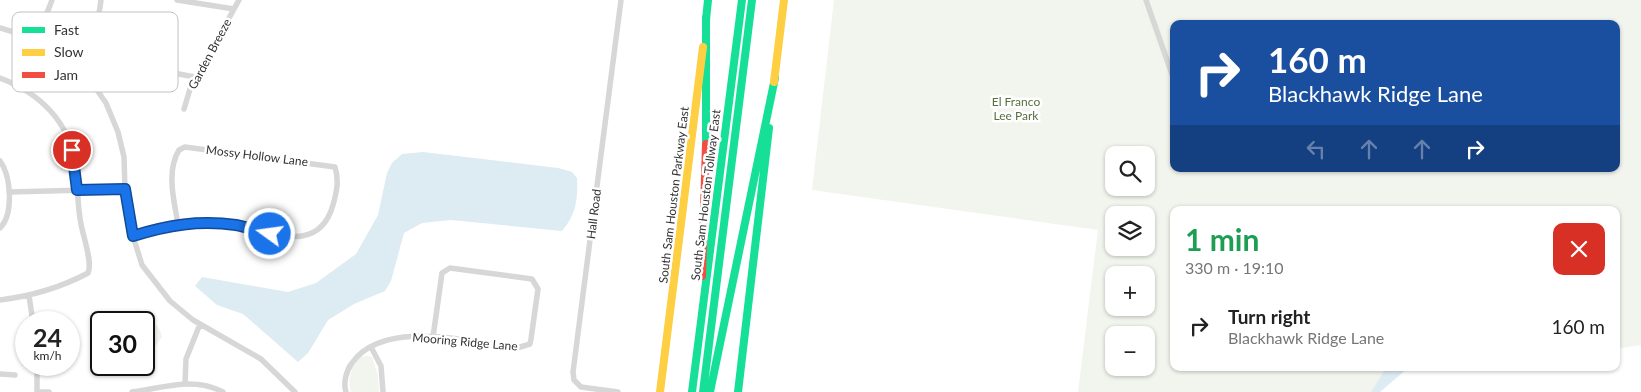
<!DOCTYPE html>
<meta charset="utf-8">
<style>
body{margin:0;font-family:Lato,sans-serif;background:#f6f6f6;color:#222;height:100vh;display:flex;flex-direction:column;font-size:19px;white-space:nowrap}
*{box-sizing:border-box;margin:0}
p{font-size:16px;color:#767676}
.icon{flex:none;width:28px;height:28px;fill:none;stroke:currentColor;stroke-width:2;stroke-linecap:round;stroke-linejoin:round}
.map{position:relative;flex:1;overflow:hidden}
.details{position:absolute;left:1170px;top:206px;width:450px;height:165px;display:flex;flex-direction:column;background:#fff;border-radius:10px;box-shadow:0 1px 4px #0004}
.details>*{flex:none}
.hud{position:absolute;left:1170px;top:20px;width:450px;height:152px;border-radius:10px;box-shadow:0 1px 4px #0004;background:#1a4fa0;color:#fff;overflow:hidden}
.fabs{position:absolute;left:1105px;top:146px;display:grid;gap:10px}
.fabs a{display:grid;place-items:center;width:50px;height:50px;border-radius:10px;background:#fff;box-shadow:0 1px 4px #0004;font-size:25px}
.speed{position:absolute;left:15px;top:311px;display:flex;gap:10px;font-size:25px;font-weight:700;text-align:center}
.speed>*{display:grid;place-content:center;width:65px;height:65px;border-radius:50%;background:#fff;box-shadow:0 1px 4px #0004;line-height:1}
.speed small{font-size:12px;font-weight:400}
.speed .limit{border:2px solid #111;border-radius:8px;background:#fff;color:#111}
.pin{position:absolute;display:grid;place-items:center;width:42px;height:42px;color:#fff;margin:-21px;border:2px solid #fff;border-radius:50%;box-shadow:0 1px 5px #0007}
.me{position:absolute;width:55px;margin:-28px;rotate:284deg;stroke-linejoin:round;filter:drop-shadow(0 0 4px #0008)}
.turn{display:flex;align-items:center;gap:18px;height:105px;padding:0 15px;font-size:22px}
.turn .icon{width:65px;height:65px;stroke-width:2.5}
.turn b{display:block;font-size:35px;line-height:42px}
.lanes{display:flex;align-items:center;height:48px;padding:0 15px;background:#0003;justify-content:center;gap:25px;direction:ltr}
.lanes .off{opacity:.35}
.round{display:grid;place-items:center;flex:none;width:52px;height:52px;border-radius:10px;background:#f6f6f6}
.head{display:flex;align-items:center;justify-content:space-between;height:85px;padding:0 15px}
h1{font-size:30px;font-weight:700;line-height:38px;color:#1e9e55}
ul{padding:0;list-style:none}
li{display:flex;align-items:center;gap:15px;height:70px;padding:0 15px}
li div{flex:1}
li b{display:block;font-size:19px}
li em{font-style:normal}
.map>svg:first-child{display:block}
</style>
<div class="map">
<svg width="1641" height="392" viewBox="0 0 1641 392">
<rect width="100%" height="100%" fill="#fff"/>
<path fill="#f1f5ed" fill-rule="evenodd" d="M 834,0 L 1641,0 L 1641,345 L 1616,349 L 1616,210 L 1174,210 L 1174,368 L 1400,368 L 1376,392 L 1078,392 L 1098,230 L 812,190 ZM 1174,24 L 1616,24 L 1616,169 L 1174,169 ZM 1114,155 L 1146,155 L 1146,188 L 1114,188 ZM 1114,215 L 1146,215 L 1146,248 L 1114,248 ZM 1114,275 L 1146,275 L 1146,308 L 1114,308 ZM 1114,335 L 1146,335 L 1146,368 L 1114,368 Z
M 136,310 C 145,314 161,325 162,337 L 156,345 L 151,343 L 149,336 L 144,332 L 144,322 L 138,322 L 132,318 L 132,315 Z
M 366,356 L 372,357 L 378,375 L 379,392 L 351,392 C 347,378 351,368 360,357 Z"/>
<path fill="#ddebf3" d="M 423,152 L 558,168 L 572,172 L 577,178 C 578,200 576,214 562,231 L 451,220 L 422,223 L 404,233 L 391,281 L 385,291 L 354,304 L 328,320 L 308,353 L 298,362 L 243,314 L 217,305 L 195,286 L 202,277 L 288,292 L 316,283 L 356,254 L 378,215 L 387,173 L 392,163 L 402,154 Z
M 1386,368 L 1408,368 L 1380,392 L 1371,392 Z"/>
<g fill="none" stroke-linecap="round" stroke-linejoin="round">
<path stroke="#d7d7d7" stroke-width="5.5" d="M 177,0 L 234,9
M 1146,0 L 1174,80
M 0,28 L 37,39 L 64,57 L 90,80 L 106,103 L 118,132 L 124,157 L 125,189 L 133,236 L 142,265 L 170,301 L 193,320 L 261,359 L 295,392
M 37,39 L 52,0
M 95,41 L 101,0
M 0,78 C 40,93 70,122 76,167 C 78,186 77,205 81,224 C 83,236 93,263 88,273 C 60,288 32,296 0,300
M 90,80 C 125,60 157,71 196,77
M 184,109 L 190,89 L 239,0
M 0,161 C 11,176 14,214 0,228
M 9,192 L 125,189
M 133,236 C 153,230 175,223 197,222 C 210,222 226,223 239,226 C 274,233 319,254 333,205 C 337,191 339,180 335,167 L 185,147 L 179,150 C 166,171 174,201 178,224
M 29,296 L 33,322
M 371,347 L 381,366 L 383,392
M 0,374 L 15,375
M 185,383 L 186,359 L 200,324
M 37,392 L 37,365
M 37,392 L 49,392
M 132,392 C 163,388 193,376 223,392
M 346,392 C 343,383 346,371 352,363 C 384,318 471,342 517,348 L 530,344 L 531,339 L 538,289 L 532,279 L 450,268 L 442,273 L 433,337
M 618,392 L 581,387 L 574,380 L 573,372 L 621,0"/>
<path stroke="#16e098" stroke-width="8" d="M 706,20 L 708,0
M 706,144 L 706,17
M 692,392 L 742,0
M 703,392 L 752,0
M 710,392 L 775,78
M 738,392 L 769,128"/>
<path stroke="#ffcf43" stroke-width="8" d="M 774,82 L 784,0
M 660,392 L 703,47"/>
<path stroke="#f24e42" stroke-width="8" d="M 702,276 L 706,144"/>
</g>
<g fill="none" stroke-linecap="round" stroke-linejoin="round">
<g stroke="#114b97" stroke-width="12">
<path id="route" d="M 72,150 L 77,190 L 125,189 L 133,236 C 168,225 199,220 236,225 C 247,227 259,232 270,234"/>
</g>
<use href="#route" stroke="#1a73e8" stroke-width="9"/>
</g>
<g text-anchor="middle" stroke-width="5" stroke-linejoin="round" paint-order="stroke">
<g font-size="12" fill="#333" stroke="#fff">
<text transform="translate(210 54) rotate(-62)" y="4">Garden Breeze</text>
<text transform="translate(257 156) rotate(7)" y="4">Mossy Hollow Lane</text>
<text transform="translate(674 195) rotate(-83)" y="4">South Sam Houston Parkway East</text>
<text transform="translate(706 195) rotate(-83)" y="4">South Sam Houston Tollway East</text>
<text transform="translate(594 214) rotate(-83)" y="4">Hall Road</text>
<text transform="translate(465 342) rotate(5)" y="4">Mooring Ridge Lane</text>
</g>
<g font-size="12" fill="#56703f" stroke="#fff">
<text x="1016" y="106">El Franco<tspan x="1016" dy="14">Lee Park</tspan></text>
</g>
</g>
<rect x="12" y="12" width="166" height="80" rx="8" fill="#fff" stroke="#c2c2c2" stroke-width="1"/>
<rect x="22" y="27" width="23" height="6" fill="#16e098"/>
<rect x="22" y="49" width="23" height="7" fill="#ffcf43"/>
<rect x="22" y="72" width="23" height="6" fill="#f24e42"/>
<g font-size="14" fill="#333">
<text x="54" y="35">Fast</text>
<text x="54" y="57">Slow</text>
<text x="54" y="80">Jam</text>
</g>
</svg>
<div class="fabs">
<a><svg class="icon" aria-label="search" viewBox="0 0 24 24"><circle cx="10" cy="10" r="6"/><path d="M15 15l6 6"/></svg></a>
<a><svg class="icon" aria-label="layers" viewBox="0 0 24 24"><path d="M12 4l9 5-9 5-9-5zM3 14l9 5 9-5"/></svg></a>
<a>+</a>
<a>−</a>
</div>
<div class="speed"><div>24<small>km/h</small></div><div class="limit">30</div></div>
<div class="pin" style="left:72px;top:150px;background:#d93025"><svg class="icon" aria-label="arrive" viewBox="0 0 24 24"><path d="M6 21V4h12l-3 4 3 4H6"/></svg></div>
<svg class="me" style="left:270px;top:234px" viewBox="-20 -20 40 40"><circle r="17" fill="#1a73e8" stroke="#fff" stroke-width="3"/><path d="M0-11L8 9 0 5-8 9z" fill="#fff"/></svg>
<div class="hud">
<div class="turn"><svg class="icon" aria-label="right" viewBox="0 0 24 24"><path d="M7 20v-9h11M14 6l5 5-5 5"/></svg><div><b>160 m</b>Blackhawk Ridge Lane</div></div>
<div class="lanes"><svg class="icon off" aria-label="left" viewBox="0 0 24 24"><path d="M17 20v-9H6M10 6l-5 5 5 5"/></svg><svg class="icon off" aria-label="ahead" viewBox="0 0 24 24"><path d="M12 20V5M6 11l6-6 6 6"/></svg><svg class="icon off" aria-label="ahead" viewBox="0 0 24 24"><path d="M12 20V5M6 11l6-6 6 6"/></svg><svg class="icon" aria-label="right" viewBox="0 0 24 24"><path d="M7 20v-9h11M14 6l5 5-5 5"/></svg></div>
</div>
<section class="details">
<div class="head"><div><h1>1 min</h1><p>330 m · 19:10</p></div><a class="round" style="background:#d93025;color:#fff"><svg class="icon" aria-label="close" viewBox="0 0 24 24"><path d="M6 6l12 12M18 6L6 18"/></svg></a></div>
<ul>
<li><svg class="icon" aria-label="right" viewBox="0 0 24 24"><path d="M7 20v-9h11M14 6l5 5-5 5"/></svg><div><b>Turn right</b><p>Blackhawk Ridge Lane</p></div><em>160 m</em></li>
</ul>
</section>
</div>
